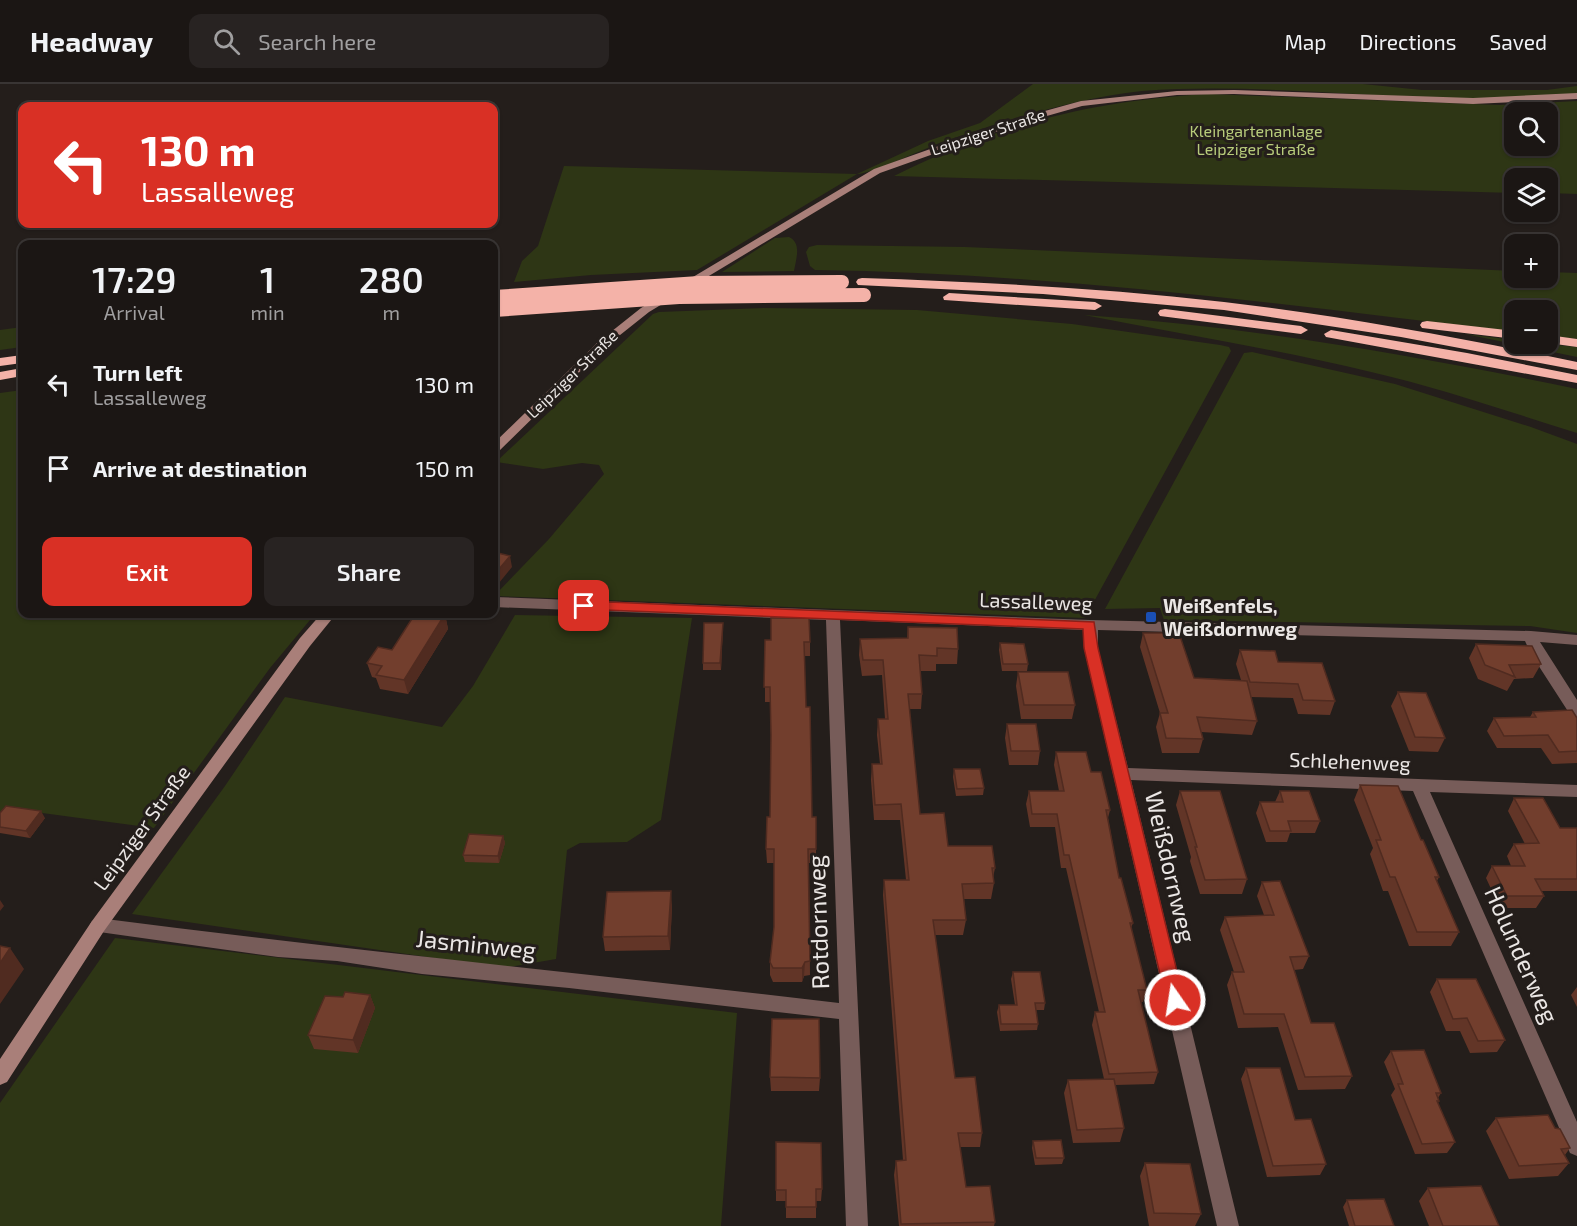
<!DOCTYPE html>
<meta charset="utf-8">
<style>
body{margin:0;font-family:"Exo 2",sans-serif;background:#282322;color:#f1f3f6;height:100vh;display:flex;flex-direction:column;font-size:22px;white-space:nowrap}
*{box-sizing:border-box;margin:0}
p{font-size:20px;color:#a09fa0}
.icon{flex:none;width:33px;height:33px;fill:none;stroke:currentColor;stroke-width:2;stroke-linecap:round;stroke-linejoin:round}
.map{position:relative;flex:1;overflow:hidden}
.details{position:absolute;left:18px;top:156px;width:480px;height:378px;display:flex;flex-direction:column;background:#1b1614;border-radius:12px;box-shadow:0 2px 4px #0004,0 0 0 2px #393534}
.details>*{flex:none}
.guide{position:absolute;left:18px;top:18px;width:480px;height:126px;border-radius:12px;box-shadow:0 2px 4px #0004,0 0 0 2px #393534;background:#d93025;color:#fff;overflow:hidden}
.buttons{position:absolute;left:1504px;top:18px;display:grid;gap:12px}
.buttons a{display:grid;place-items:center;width:54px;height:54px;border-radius:12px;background:#1b1614;box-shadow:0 2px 4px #0004,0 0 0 2px #393534;font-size:30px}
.pin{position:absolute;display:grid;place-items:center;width:51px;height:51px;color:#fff;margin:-26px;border-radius:12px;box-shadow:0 3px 9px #0006}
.me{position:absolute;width:66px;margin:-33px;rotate:347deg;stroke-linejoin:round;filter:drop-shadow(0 0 4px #0008)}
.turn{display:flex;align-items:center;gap:21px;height:126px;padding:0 24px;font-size:27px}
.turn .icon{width:78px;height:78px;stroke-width:2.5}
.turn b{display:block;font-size:42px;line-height:51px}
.eta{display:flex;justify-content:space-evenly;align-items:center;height:102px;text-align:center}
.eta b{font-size:36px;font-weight:600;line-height:42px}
.cta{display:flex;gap:12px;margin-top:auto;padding:12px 24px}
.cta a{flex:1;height:69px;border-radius:12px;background:#d93025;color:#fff;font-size:24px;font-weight:600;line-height:69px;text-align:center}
.cta a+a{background:#282322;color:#f1f3f6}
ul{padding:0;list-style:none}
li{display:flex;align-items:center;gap:18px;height:84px;padding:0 24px}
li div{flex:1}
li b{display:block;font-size:22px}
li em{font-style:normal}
header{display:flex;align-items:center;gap:36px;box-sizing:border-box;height:84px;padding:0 30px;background:#1b1614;border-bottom:2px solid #393534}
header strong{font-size:28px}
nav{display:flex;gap:33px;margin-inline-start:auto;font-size:21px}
.search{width:420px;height:54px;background:#282322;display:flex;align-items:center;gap:15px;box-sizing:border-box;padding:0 21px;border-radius:12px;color:#a09fa0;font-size:22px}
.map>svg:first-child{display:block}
</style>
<header>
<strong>Headway</strong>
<div class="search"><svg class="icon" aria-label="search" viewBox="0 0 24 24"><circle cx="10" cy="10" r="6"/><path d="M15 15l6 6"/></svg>Search here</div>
<nav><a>Map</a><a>Directions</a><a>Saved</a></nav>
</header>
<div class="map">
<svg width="1577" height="1142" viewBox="0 0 1577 1142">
<rect width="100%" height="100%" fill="#241e1b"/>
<path fill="#2e3615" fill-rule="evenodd" d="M 1033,0 L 1363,0 L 1422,6 L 1547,6 L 1577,2 L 1577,10 C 1529,14 1481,16 1432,14 C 1336,10 1238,0 1142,7 C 1071,15 1004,37 937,60 C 922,66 867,91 857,90 L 697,186 L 591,191 L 514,198 L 522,177 L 538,162 L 564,82 L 857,90 L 928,57 L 980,39 Z
M 1208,10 L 1499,21 L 1577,17 L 1577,110 L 1548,109 L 1548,94 L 1515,94 L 1515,109 L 894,92 C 999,40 1092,17 1208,10 ZM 1515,28 L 1548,28 L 1548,62 L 1515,62 Z
M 789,153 C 802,159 796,175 794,187 L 722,188 L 775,154 Z
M 817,161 L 965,163 L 1515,187 L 1515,194 L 1548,194 L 1548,188 L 1577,189 L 1577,255 L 1548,252 L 1548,226 L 1515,226 L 1515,248 C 1282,220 1049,189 815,186 L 810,182 L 806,168 L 809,163 Z
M 764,224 L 917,226 L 1072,240 L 1220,261 L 1229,263 L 1231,267 L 1085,534 L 494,512 L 549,455 L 604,390 L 599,381 L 582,379 L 543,385 L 496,378 L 653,230 L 659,228 Z
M 1084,231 C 1251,243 1414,271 1577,305 L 1577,349 C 1509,328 1441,304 1371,288 C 1276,265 1180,250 1084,231 Z
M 22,243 L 22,263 L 0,266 L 0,246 Z
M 1465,250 L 1515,256 L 1515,260 L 1546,260 L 1577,263 L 1577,273 Z
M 1252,268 L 1395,300 L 1531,343 L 1577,360 L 1577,549 L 1530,542 L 1164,536 L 1160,524 L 1105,525 L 1244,269 Z
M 22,306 L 22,530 L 315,530 L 270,584 L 154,744 L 5,724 L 0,728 L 0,309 Z
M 515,531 L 692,534 L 661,736 L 627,758 L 580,759 L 567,766 L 556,875 L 503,884 L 132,830 L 225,702 L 285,613 L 442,643 L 473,602 Z
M 115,854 L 737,929 L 721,1142 L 0,1142 L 0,1019 Z"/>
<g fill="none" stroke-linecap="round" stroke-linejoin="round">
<path fill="#775c59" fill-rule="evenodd" d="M 494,513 L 1090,536 L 1531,547 L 1577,551 L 1577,561 L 1540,558 L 1577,616 L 1577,634 L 1571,632 L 1531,570 L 1525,557 L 1098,546 L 1098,564 L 1128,684 L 1577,701 L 1577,713 L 1430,708 L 1577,1038 L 1577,1072 L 1570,1069 L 1413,707 L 1131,696 L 1239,1142 L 1217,1142 L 1084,564 L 1083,546 L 840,536 L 868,1142 L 846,1142 L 839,935 L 569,904 L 422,890 L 337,877 L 278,873 L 92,847 L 89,842 L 92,837 L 98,834 C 345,866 592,890 839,919 L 826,536 L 494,523 Z"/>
<path fill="#a97f79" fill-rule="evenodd" d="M 1234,6 L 1473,14 L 1577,9 L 1577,15 L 1473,20 L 1234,10 L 1177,11 L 1082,22 L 1015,41 L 880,89 L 649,228 L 605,263 L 498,368 L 494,369 L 494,359 L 597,259 L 641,224 L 874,85 L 1009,37 L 1081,17 L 1177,7 Z
M 321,530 L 336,530 L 310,562 L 104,847 L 7,998 L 0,1001 L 0,975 L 92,837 L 300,554 Z"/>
<path fill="#f4b2a8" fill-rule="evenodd" d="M 862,194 C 983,198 1104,204 1224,218 C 1342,232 1460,254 1577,278 L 1577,286 L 1401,253 L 1224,226 L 1043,210 L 858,201 L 856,198 L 858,195 Z
M 949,209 L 1095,218 L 1102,222 L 1095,226 L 944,216 L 943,213 Z
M 1165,225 L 1301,242 L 1308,246 L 1301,250 L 1160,232 L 1158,229 L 1160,226 Z
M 1427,237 L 1515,247 L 1515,255 L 1422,244 L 1420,241 L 1422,238 Z
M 1331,246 L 1467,269 L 1577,291 L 1577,299 L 1326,253 L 1324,250 Z
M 1548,251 L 1577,255 L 1577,263 L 1548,259 Z
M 22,271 L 22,279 L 0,282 L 0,274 Z
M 22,284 L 22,292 L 0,296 L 0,288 Z"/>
<path stroke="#f4b2a8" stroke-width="14" d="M 494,213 L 699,199 L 842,198
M 494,226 L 679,213 L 864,211"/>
</g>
<path fill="#623527" d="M 445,530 L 448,545 L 408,610 L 380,605 L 376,594 L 372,593 L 367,579 L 392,566 Z
M 723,539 L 721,586 L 703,586 L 703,579 Z
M 908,543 L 958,565 L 957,580 L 936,580 L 936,587 L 920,587 L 922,610 L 921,625 L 909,625 L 920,730 L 948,762 L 995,784 L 993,794 L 994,799 L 991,815 L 964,815 L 966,836 L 963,851 L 935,851 L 955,994 L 982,1049 L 980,1063 L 960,1063 L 966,1103 L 995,1138 L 994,1142 L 899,1142 L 894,1091 L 896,1077 L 903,1076 L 883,811 L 884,796 L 906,796 L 900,736 L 874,736 L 871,696 L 872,680 L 880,680 L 877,651 L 878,635 L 885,635 L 882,591 L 862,592 L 859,571 L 860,555 L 907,554 Z
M 1143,549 L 1194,594 L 1241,596 L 1236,580 L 1240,566 L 1278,578 L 1335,617 L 1330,631 L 1298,630 L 1293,614 L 1251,613 L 1257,637 L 1252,651 L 1201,648 L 1203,655 L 1199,669 L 1162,669 L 1156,643 L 1160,629 L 1140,563 Z
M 765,556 L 810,558 L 810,572 L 804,572 L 806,623 L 812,733 L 816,765 L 816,779 L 809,779 L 810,891 L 804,892 L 802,898 L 773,898 L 770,891 L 770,878 L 774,843 L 774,779 L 767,779 L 766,765 L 770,733 L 771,655 L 770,618 L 765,618 Z
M 1000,559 L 1028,580 L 1027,587 L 1002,587 L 999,566 Z
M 1476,560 L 1541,580 L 1533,594 L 1514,595 L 1507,607 L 1478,595 L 1469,574 Z
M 1018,588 L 1075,621 L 1072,635 L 1021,635 L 1016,602 Z
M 1398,608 L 1445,654 L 1438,668 L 1409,667 L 1391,622 Z
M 1533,628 L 1577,634 L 1577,679 L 1552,680 L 1541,664 L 1497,664 L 1487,647 L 1494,634 L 1530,633 Z
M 1007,640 L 1040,667 L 1038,681 L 1009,681 L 1005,654 Z
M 1056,668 L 1091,688 L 1110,726 L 1108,734 L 1119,794 L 1133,839 L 1131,844 L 1147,906 L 1143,918 L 1141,918 L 1158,988 L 1154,1000 L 1115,1001 L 1124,1044 L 1120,1058 L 1073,1059 L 1064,1009 L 1068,996 L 1104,995 L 1092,941 L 1095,928 L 1099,928 L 1066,784 L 1061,784 L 1055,743 L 1030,743 L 1026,720 L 1029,707 L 1059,707 L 1054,681 Z
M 954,685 L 984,704 L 983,711 L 956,712 L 953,693 Z
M 1360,701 L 1421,756 L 1439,793 L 1437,797 L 1459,848 L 1451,862 L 1409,862 L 1388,807 L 1383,807 L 1370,770 L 1373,764 L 1354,716 Z
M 1180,707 L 1247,795 L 1242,810 L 1200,810 L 1190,777 L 1191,773 L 1176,721 Z
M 1280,707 L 1320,737 L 1315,749 L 1290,749 L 1287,758 L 1266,758 L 1256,729 L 1260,718 L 1275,718 Z
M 1514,714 L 1560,744 L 1577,744 L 1577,807 L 1541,807 L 1544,812 L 1536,824 L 1500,824 L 1486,794 L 1492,782 L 1511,782 L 1507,772 L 1514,760 L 1525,760 L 1508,727 Z
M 0,729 L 45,734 L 30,754 L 0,749 Z
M 503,752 L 505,759 L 499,779 L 465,778 L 463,771 Z
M 1262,798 L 1309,872 L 1303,885 L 1294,886 L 1311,939 L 1352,992 L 1345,1005 L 1298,1006 L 1278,943 L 1238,944 L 1227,901 L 1232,888 L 1234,888 L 1220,846 L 1225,833 L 1264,831 L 1257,812 Z
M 672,821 L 670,866 L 605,867 L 603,853 Z
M 1013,888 L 1045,919 L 1044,926 L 1036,926 L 1038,940 L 1037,946 L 1000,947 L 997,928 L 999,921 L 1015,921 L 1011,895 Z
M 1437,895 L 1505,956 L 1497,968 L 1470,969 L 1460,947 L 1446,947 L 1430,908 Z
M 1577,903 L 1577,923 L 1571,911 Z
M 370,911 L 375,924 L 358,969 L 314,965 L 308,951 L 343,913 Z
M 1391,967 L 1441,1009 L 1438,1014 L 1439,1017 L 1438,1019 L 1455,1058 L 1447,1069 L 1415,1070 L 1391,1011 L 1395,1005 L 1384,978 Z
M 1246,984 L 1295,1036 L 1326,1080 L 1320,1091 L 1267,1093 L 1241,995 Z
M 770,993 L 820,994 L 819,1007 L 771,1007 Z
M 1496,1034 L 1555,1044 L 1570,1064 L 1565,1071 L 1569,1079 L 1558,1092 L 1509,1095 L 1486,1047 Z
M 1033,1057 L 1064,1074 L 1062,1080 L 1035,1081 L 1032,1064 Z
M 776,1058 L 822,1105 L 821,1117 L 816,1117 L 816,1134 L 786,1134 L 786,1117 L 776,1117 Z
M 1145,1079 L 1201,1130 L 1195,1142 L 1149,1142 L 1140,1092 Z
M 1428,1104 L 1499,1142 L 1429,1142 L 1419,1117 Z
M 1347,1116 L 1394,1142 L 1349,1142 L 1343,1123 Z"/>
<path fill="#502b20" d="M 498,425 L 500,437 L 494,443 L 494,430 Z
M 510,472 L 512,483 L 494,505 L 494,491 Z
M 445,530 L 448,545 L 408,610 L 404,596 Z
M 723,539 L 723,547 L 721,586 L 720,579 Z
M 41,727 L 45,734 L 30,754 L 26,747 Z
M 503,752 L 505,759 L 499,779 L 498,772 Z
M 671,807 L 672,821 L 670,866 L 668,852 Z
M 0,816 L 4,822 L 0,827 Z
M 10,864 L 24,885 L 0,920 L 0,879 Z
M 805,878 L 804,892 L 802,898 L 802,884 Z
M 370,911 L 375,924 L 358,969 L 353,956 Z"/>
<path fill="#723e2d" stroke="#502b20" stroke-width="1.5" d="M 494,424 L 498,425 L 494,430 Z
M 494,468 L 510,472 L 494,491 Z
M 415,530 L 445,530 L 404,596 L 376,591 L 382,582 L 367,579 L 378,563 L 392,566 Z
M 771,534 L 809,534 L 810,558 L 804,558 L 806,623 L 810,623 L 812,733 L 816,733 L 816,765 L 808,765 L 810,877 L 805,878 L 802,884 L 773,884 L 770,878 L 774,843 L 774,765 L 766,765 L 767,733 L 770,733 L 771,651 L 770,603 L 764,603 L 765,556 L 771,556 Z
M 704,539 L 723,539 L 720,579 L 703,579 Z
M 908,543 L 957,544 L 958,565 L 937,564 L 937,572 L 919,571 L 922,610 L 908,610 L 920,730 L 944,729 L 948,762 L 992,762 L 995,784 L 992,784 L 994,799 L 962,800 L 966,836 L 933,836 L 955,994 L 975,993 L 982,1049 L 958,1049 L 966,1103 L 990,1102 L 995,1138 L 901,1140 L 896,1077 L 906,1076 L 884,796 L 909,796 L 901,720 L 875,721 L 872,680 L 882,680 L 878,635 L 888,635 L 883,576 L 863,576 L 860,555 L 908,554 Z
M 1143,549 L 1179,549 L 1194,594 L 1247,597 L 1257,637 L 1197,633 L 1203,655 L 1166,654 L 1160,629 L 1168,629 Z
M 1000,559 L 1024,560 L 1028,580 L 1003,580 Z
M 1476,560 L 1532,562 L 1541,580 L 1509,581 L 1515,593 L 1485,581 Z
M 1240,566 L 1275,567 L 1278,578 L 1322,579 L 1335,617 L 1303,616 L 1298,600 L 1250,598 Z
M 1018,588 L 1068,588 L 1075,621 L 1024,621 Z
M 1398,608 L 1426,609 L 1445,654 L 1415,653 Z
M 1572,626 L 1577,634 L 1577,667 L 1559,668 L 1548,651 L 1504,652 L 1494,634 L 1536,633 L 1533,628 Z
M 1007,640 L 1036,640 L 1040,667 L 1011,667 Z
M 1056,668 L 1086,668 L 1091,688 L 1101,688 L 1110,726 L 1106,726 L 1119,794 L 1121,794 L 1133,839 L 1130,839 L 1147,906 L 1138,906 L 1158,988 L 1109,990 L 1095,928 L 1105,928 L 1069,771 L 1064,771 L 1057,730 L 1032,730 L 1029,707 L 1064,707 Z
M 954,685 L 980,685 L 984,704 L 957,705 Z
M 1360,701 L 1398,702 L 1421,756 L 1423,756 L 1439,793 L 1435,793 L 1459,848 L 1417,848 L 1395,793 L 1390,793 L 1376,756 L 1381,756 Z
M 1180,707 L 1220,707 L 1247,795 L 1205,796 L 1195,763 L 1197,763 Z
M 1280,707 L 1309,707 L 1320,737 L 1288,737 L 1291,747 L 1270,747 L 1260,718 L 1283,718 Z
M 1514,714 L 1543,714 L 1560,744 L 1577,744 L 1577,795 L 1535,795 L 1544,812 L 1507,812 L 1492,782 L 1525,782 L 1514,760 L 1539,759 Z
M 6,722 L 41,727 L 26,747 L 0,743 L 0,729 Z
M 469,750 L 503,752 L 498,772 L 463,771 Z
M 1280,797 L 1309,872 L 1290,873 L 1311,939 L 1334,939 L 1352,992 L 1305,993 L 1284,930 L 1244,930 L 1232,888 L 1244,888 L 1225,833 L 1274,831 L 1262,798 Z
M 671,807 L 668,852 L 603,853 L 607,808 Z
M 0,862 L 10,864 L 0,879 Z
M 1013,888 L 1040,888 L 1045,919 L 1035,919 L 1038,940 L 1001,940 L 999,921 L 1017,921 Z
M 1437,895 L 1476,895 L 1505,956 L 1478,957 L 1467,934 L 1453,935 Z
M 345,908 L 370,911 L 353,956 L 308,951 L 325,912 L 343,913 Z
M 772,935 L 819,935 L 820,994 L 770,993 Z
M 1424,966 L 1441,1009 L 1436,1009 L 1439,1017 L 1437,1017 L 1455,1058 L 1422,1060 L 1398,1000 L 1403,1000 L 1391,967 Z
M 1246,984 L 1280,984 L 1295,1036 L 1311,1035 L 1326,1080 L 1273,1082 Z
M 1114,995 L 1124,1044 L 1077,1046 L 1068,996 Z
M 1548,1031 L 1555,1044 L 1560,1045 L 1570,1064 L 1561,1065 L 1569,1079 L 1519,1082 L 1496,1034 Z
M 1061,1056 L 1064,1074 L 1036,1074 L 1033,1057 Z
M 776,1058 L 821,1059 L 822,1105 L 816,1105 L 816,1123 L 786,1123 L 786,1106 L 776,1106 Z
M 1145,1079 L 1190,1080 L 1201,1130 L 1154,1129 Z
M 1481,1102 L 1499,1142 L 1443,1142 L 1428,1104 Z
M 1384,1115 L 1394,1142 L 1355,1142 L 1347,1116 Z"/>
<path fill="#d93025" stroke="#8d1f18" stroke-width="1.5" d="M 584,517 L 1094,538 L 1098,564 L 1184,916 L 1181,922 L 1175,924 L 1169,922 L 1166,916 L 1084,564 L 1083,545 L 579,525 L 577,522 Z"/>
<rect fill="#1a4fb4" stroke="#241e1b" stroke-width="2" x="1145" y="527" width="12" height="12" rx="3"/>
<g text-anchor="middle" stroke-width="6" stroke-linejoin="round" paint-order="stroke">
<g font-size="16" fill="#b8cc7b" stroke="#241e1b">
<text x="1256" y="53">Kleingartenanlage<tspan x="1256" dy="18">Leipziger Straße</tspan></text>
</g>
<g font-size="16" fill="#ebe7e5" stroke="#241e1b">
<text transform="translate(988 48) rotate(-18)" y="6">Leipziger Straße</text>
<text transform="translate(572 290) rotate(-44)" y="6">Leipziger Straße</text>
</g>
<g font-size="20" fill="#ebe7e5" stroke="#241e1b">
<text transform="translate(1036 518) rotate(2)" y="7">Lassalleweg</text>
<text transform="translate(1350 678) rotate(2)" y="7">Schlehenweg</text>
<text transform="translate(142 744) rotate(-54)" y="7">Leipziger Straße</text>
</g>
<g font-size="20" font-weight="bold" fill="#ebe7e5" stroke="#241e1b" text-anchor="start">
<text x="1163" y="529">Weißenfels,<tspan x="1163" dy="23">Weißdornweg</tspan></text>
</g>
<g font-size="24" fill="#ebe7e5" stroke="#241e1b">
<text transform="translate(1170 783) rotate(77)" y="8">Weißdornweg</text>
<text transform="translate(819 838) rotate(-92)" y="8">Rotdornweg</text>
<text transform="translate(476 861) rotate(6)" y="8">Jasminweg</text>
<text transform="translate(1521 871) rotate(66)" y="8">Holunderweg</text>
</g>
</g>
</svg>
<div class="buttons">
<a><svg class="icon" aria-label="search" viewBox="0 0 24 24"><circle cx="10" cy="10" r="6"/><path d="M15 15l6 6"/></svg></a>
<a><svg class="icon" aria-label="layers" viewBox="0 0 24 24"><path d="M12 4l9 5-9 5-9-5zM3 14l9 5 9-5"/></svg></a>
<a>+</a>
<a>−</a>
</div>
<div class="pin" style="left:584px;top:522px;background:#d93025"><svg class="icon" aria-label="arrive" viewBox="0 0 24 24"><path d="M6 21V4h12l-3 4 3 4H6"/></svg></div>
<svg class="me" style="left:1175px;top:916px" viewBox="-20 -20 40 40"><circle r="17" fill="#d93025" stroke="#fff" stroke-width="3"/><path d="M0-11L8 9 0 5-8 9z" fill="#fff"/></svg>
<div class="guide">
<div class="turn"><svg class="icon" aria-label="left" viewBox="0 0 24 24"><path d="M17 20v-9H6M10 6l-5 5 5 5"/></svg><div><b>130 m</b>Lassalleweg</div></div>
</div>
<section class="details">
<div class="eta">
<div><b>17:29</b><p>Arrival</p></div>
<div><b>1</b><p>min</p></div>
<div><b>280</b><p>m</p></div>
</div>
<ul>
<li><svg class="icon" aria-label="left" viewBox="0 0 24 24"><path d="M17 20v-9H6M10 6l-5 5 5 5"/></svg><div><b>Turn left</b><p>Lassalleweg</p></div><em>130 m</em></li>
<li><svg class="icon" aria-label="arrive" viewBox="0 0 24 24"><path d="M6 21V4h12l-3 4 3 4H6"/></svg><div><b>Arrive at destination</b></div><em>150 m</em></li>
</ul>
<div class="cta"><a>Exit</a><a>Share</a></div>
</section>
</div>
